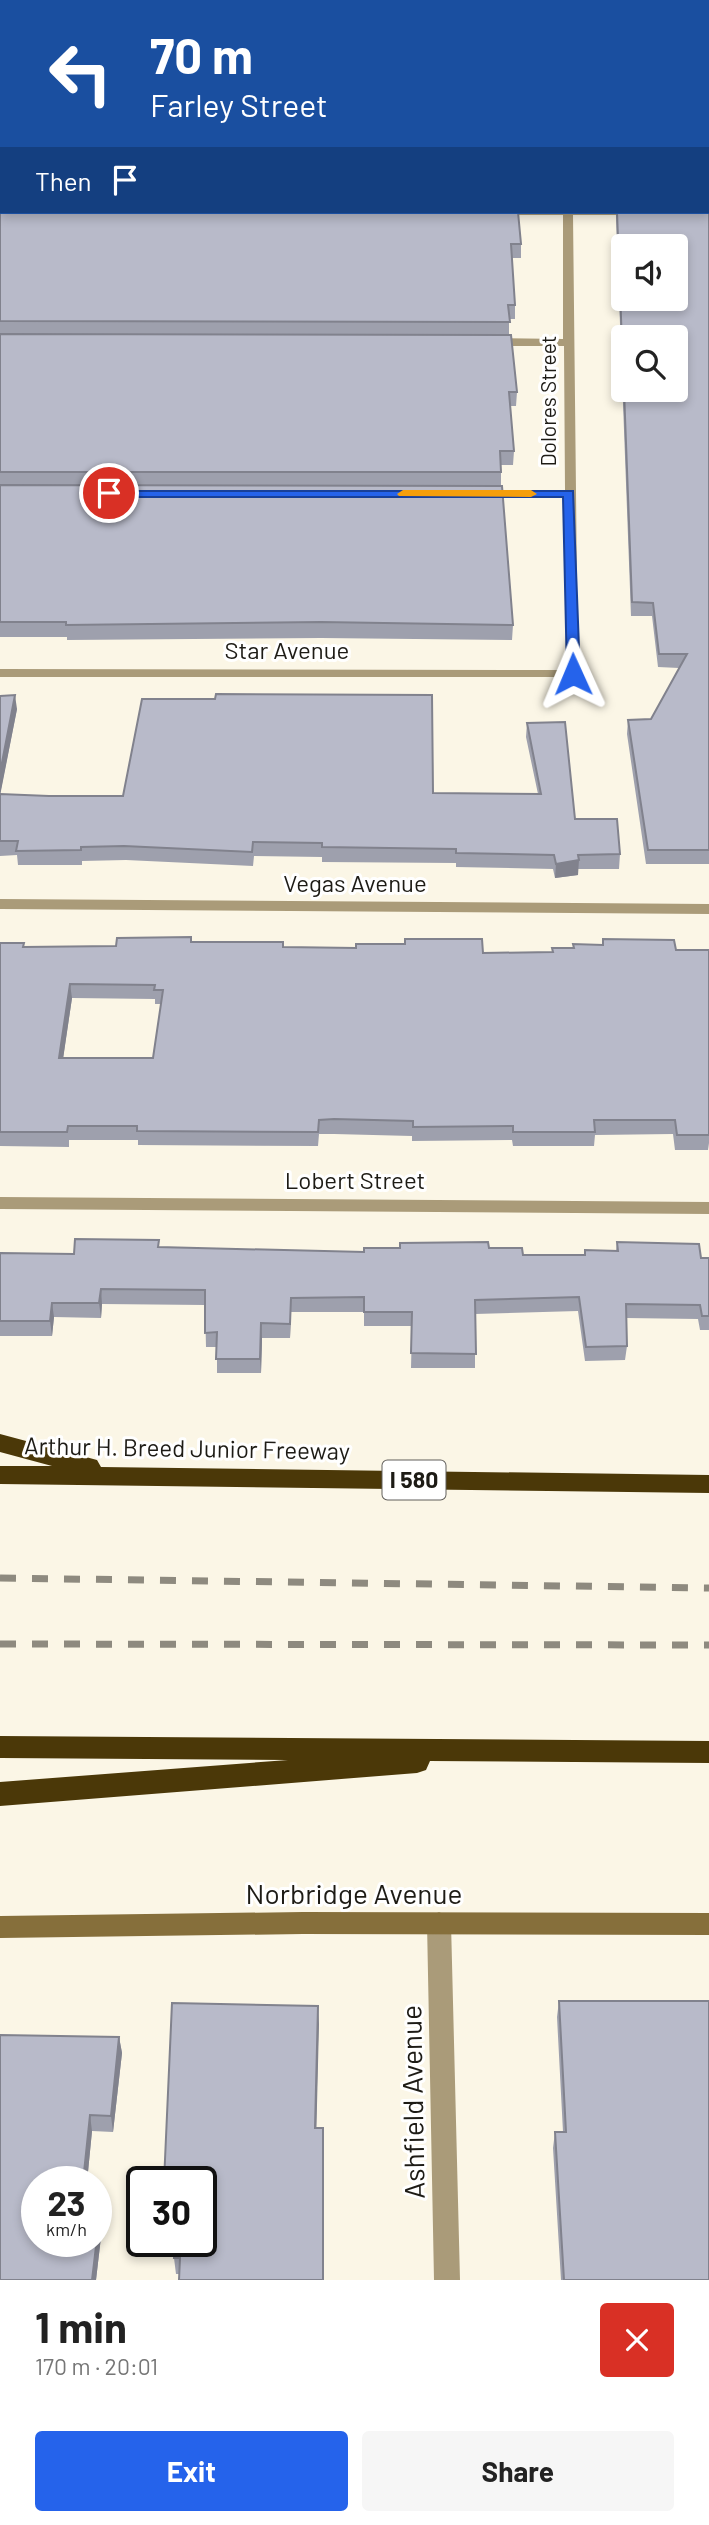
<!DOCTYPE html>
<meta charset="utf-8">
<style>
body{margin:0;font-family:Barlow,sans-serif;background:#f6f6f6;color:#222;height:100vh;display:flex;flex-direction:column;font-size:26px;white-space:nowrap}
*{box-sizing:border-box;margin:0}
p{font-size:23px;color:#767676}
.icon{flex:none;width:38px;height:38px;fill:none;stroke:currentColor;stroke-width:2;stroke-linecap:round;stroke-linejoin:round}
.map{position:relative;height:2280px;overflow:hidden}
.details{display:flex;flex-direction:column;background:#fff;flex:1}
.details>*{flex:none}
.top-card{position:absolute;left:0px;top:0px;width:710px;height:214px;box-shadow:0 4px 10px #0003;background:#1a4fa0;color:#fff;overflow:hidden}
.buttons{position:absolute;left:611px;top:234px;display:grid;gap:14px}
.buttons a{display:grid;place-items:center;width:77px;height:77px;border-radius:7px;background:#fff;box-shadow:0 4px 10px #0003;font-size:35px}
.speed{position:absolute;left:21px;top:2166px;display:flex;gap:14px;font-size:35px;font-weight:700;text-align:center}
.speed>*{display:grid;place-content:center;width:91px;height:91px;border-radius:50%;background:#fff;box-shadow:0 4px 10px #0003;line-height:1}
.speed small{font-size:18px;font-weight:400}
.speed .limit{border:4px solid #111;border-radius:10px;background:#fff;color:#111}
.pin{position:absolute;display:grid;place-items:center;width:60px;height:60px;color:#fff;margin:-30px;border:4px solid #fff;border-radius:50%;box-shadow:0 2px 7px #0007}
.me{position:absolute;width:77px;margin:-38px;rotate:359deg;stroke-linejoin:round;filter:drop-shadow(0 0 5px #0008)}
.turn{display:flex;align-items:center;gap:24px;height:147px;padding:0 35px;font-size:32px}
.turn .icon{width:91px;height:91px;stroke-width:2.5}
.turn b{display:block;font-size:49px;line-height:60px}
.then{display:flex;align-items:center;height:66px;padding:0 35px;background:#0003;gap:14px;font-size:26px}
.round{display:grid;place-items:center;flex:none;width:74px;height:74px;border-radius:7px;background:#f6f6f6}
.head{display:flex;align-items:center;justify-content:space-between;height:119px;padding:0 35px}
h1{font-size:42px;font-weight:700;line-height:52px}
.action{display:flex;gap:14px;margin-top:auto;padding:14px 35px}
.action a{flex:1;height:80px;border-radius:7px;background:#2563eb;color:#fff;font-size:28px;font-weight:700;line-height:80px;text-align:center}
.action a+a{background:#f6f6f6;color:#222}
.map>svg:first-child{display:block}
</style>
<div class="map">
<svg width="709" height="2280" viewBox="0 0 709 2280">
<rect width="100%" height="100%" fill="#fbf6e6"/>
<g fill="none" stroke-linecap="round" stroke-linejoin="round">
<path fill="#aa9b79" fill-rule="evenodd" d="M 562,0 L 572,0 L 572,2 L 562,2 Z
M 491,212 L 644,212 L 639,215 L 573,215 L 578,677 L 0,677 L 0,669 L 566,670 L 565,498 L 481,498 L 475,494 L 481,490 L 565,490 L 564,346 L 488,346 L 482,342 L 488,338 L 563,339 L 563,215 L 496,215 Z
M 0,899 L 709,904 L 709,914 L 0,909 Z
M 0,1197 L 709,1202 L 709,1214 L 0,1209 Z
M 439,1912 L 447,1916 L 451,1923 L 460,2280 L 434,2280 L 427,1923 L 431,1916 Z"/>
<path fill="#866f3b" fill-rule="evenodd" d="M 303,1912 L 709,1913 L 709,1935 L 303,1934 L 0,1938 L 0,1916 Z"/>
<path fill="#4b3808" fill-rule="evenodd" d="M 0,1434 L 97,1460 L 101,1467 L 709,1475 L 709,1493 L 0,1484 L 0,1466 L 52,1466 L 0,1452 Z
M 0,1736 L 709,1741 L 709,1763 L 430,1761 L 426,1770 L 417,1773 L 0,1806 L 0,1782 L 288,1760 L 0,1758 Z"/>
<path stroke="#8e8a7f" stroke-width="7" stroke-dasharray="16 16" stroke-linecap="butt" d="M 0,1578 L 709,1588
M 0,1644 L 709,1645"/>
</g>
<path fill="#9ea0ad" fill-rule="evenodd" d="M 0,0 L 2,2 L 2,212 L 521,244 L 521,258 L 512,258 L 515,305 L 515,319 L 509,319 L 509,335 L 517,392 L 516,406 L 510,406 L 514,451 L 513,465 L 501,465 L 501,486 L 513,625 L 512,640 L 321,638 L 67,640 L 67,637 L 0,637 Z
M 604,0 L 709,0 L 709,864 L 646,864 L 627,734 L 628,720 L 651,719 L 679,668 L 658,667 L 652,616 L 631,616 L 616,218 L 616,212 L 709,212 L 709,2 L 604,2 ZM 623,338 L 676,390 L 623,390 Z
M 0,696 L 17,709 L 0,794 L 49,796 L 433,793 L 538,794 L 526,737 L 527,723 L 575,819 L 620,854 L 619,869 L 578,869 L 578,875 L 555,878 L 553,869 L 456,867 L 456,863 L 322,862 L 322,857 L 254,856 L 253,866 L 126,860 L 82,861 L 82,865 L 18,865 L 17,855 L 0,856 Z
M 191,937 L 191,942 L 284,947 L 483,953 L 552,952 L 552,948 L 573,948 L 602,945 L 603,939 L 676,950 L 709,950 L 709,1143 L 708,1150 L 675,1150 L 673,1134 L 595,1135 L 594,1146 L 513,1146 L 512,1140 L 412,1141 L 412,1136 L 334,1134 L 319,1134 L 318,1146 L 138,1145 L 138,1140 L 69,1140 L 69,1147 L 0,1146 L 0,943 L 24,947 L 116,946 ZM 72,998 L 155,999 L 155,1004 L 161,1004 L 153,1058 L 63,1058 Z
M 617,1242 L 701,1258 L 709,1258 L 709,1330 L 700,1330 L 698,1319 L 626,1318 L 627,1346 L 625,1360 L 585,1361 L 578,1311 L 475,1314 L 475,1368 L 411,1368 L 412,1326 L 364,1326 L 364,1312 L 291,1312 L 290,1338 L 262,1338 L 261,1373 L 217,1373 L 217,1347 L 206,1347 L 205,1305 L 102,1304 L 101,1318 L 54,1317 L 52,1336 L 0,1336 L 0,1253 L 74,1254 L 159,1247 L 364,1252 L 489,1248 L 523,1255 L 584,1255 L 616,1251 Z
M 559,2001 L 709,2280 L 561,2280 L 553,2148 L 555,2132 L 563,2132 L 557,2017 Z
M 319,2024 L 179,2274 L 176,2274 L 174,2258 Z
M 0,2035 L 119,2037 L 122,2053 L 113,2132 L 92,2131 L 87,2182 L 37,2182 L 37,2242 L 96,2242 L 96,2221 L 99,2221 L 101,2237 L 96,2280 L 0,2280 Z"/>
<path fill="#81828d" d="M 15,695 L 17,709 L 0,796 L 0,773 Z
M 579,860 L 578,875 L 555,878 L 556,864 Z
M 70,984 L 72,998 L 61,1073 L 59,1058 Z
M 101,1289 L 102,1304 L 101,1318 L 99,1303 Z
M 291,1298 L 291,1312 L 290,1338 L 290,1324 Z
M 52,1303 L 54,1317 L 52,1336 L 50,1321 Z
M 261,1323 L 262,1338 L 261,1373 L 260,1359 Z
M 318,2006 L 319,2024 L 316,2146 L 315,2128 Z
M 119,2037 L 122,2053 L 113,2132 L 111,2116 Z
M 90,2115 L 92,2131 L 87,2182 L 83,2182 Z
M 99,2221 L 101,2237 L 96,2280 L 92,2280 Z"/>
<path fill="#b8bac9" stroke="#81828d" stroke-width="2" fill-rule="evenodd" d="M 0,0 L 517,0 L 517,2 L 2,2 L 2,81 L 0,81 Z
M 605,0 L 709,0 L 709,197 L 709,2 L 605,2 Z
M 0,91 L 2,91 L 2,195 L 0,194 Z
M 0,204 L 2,204 L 2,212 L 518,212 L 521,244 L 511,244 L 515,305 L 508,305 L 510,322 L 0,321 Z
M 709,206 L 709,850 L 648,850 L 628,720 L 651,719 L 687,654 L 659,654 L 653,603 L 632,602 L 624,390 L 676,390 L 676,338 L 623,338 L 623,370 L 617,212 L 709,212 ZM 623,247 L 676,247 L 676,299 L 623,299 Z
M 0,334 L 511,335 L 517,392 L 509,392 L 514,451 L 500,451 L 501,472 L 0,472 Z
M 0,485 L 502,486 L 513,625 L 321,622 L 66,625 L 66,622 L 0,622 Z
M 216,694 L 432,695 L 433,793 L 541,794 L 527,723 L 565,722 L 575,819 L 617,819 L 620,854 L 578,855 L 579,860 L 556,864 L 554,855 L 456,853 L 456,849 L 322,847 L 322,843 L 253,842 L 252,852 L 124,846 L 81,847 L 81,850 L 16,851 L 18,841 L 0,841 L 0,794 L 49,796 L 123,796 L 142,699 L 215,699 Z
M 15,695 L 0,773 L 0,696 Z
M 191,937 L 191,942 L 283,942 L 283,947 L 356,948 L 356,944 L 405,944 L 405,939 L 482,939 L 483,953 L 553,952 L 552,948 L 574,948 L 573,944 L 603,945 L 603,939 L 674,940 L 676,950 L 709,950 L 709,1135 L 677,1135 L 675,1120 L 594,1120 L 595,1132 L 513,1132 L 513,1126 L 413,1127 L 413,1121 L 334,1119 L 319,1120 L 318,1132 L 137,1131 L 137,1126 L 68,1126 L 67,1132 L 0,1132 L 0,943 L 24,943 L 23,947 L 116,946 L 117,938 ZM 70,984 L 155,985 L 154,990 L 163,990 L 153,1058 L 59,1058 Z
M 75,1239 L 159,1240 L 158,1247 L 364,1252 L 364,1248 L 400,1248 L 400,1243 L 488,1242 L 489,1248 L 522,1248 L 523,1255 L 585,1255 L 585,1250 L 618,1251 L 617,1242 L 699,1244 L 701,1258 L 709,1258 L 709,1316 L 702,1316 L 700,1305 L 626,1304 L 627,1346 L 586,1347 L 579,1297 L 475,1300 L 476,1354 L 411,1353 L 412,1312 L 364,1312 L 364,1297 L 291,1298 L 290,1324 L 261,1323 L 260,1359 L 216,1359 L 217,1332 L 205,1333 L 205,1290 L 101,1289 L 99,1303 L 52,1303 L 50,1321 L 0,1321 L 0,1253 L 74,1254 Z
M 559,2001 L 709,2001 L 709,2280 L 564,2280 L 555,2132 L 566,2132 Z
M 172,2003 L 318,2006 L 315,2128 L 323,2128 L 323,2280 L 179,2280 L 180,2258 L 174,2258 L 175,2242 L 201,2242 L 201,2182 L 164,2182 Z
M 0,2035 L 119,2037 L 111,2116 L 90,2115 L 83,2182 L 37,2182 L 37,2242 L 96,2242 L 96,2221 L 99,2221 L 92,2280 L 0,2280 Z"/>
<path fill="#2563eb" stroke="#184099" stroke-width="2" d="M 105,491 L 573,491 L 580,674 L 573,678 L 567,674 L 563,497 L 109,497 L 103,493 Z"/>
<path fill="#f59e0b" d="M 403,490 L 531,490 L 537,494 L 531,497 L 399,496 L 397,494 Z"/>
<g text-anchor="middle" stroke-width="6" stroke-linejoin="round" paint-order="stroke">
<g font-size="21" fill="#1d1b15" stroke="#fff">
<text transform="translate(549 401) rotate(-90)" y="7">Dolores Street</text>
</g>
<rect fill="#fff" stroke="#615f5b" stroke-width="2" x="382.5" y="1460.5" width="63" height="39" rx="5"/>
<g font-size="23" font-weight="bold" fill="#1d1b15">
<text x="414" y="1488">I 580</text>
</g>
<g font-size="24" fill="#1d1b15" stroke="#fff">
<text x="287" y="659">Star Avenue</text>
<text x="355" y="892">Vegas Avenue</text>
<text x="355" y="1189">Lobert Street</text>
<text transform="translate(187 1449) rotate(1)" y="8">Arthur H. Breed Junior Freeway</text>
</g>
<g font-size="28" fill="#1d1b15" stroke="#fff">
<text x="354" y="1904">Norbridge Avenue</text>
<text transform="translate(413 2102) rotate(-91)" y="10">Ashfield Avenue</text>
</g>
</g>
</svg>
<div class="buttons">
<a><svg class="icon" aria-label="sound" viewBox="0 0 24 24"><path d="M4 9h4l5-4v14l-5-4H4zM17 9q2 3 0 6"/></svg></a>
<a><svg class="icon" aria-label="search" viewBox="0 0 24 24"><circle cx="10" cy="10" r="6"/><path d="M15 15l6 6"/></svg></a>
</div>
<div class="speed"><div>23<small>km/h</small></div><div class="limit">30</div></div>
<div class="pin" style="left:109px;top:493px;background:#d93025"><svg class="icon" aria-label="arrive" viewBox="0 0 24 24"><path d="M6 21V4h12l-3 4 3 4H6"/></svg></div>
<svg class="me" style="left:573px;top:674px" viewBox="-20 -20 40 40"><path d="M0-17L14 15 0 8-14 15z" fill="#2563eb" stroke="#fff" stroke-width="4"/></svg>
<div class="top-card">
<div class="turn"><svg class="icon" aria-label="left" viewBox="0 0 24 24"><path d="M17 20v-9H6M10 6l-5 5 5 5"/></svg><div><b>70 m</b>Farley Street</div></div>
<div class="then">Then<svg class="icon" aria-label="arrive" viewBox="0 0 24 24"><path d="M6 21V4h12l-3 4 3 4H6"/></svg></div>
</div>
</div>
<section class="details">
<div class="head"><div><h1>1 min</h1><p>170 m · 20:01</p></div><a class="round" style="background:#d93025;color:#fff"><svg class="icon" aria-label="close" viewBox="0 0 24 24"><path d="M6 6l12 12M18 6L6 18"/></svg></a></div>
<div class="action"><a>Exit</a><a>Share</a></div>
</section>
